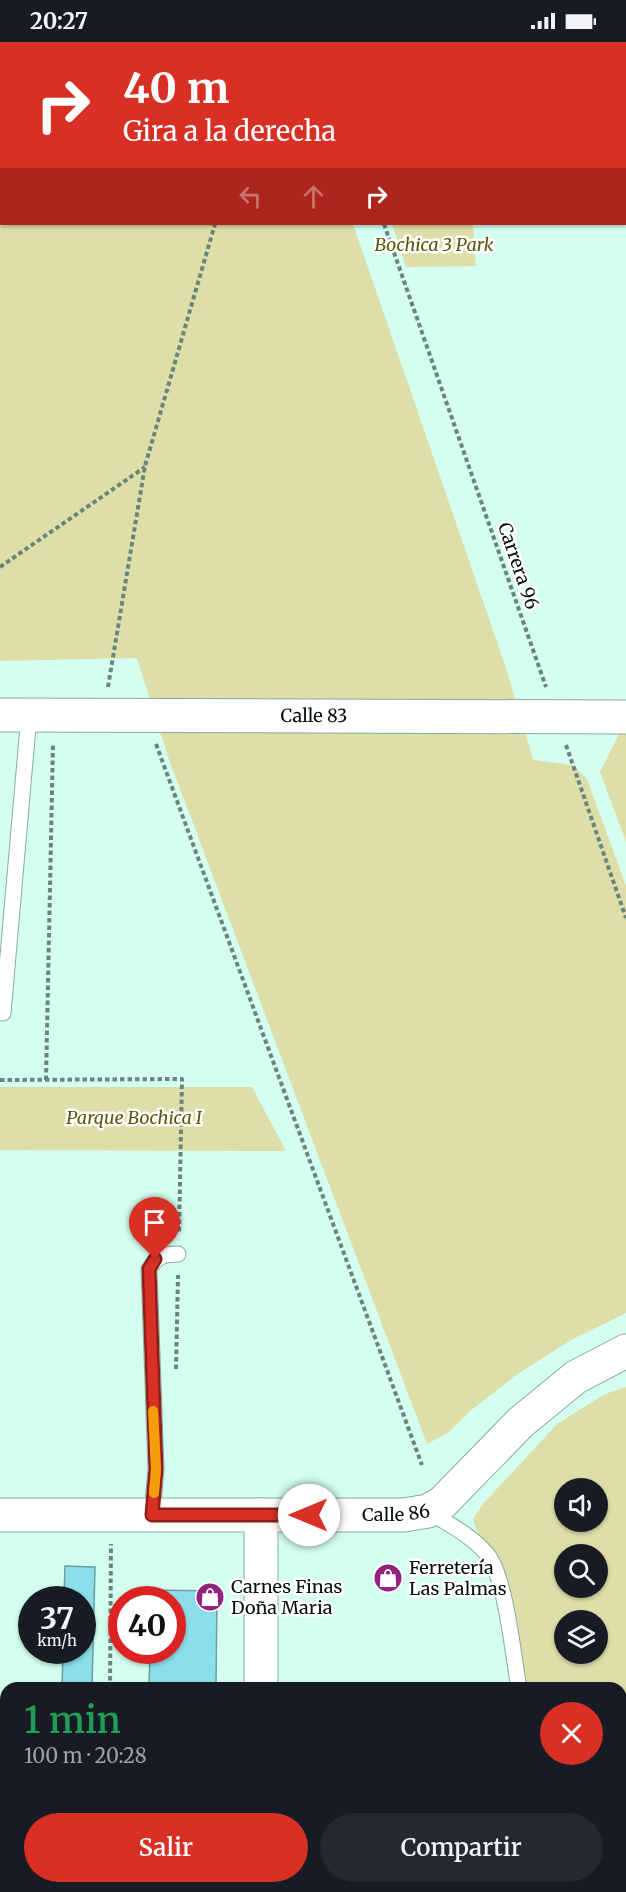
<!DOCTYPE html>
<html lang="es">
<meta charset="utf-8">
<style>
body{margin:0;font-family:Merriweather,serif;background:#242831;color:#f1f3f6;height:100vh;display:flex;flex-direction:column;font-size:22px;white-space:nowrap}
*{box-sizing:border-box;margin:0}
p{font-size:20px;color:#9ea1a6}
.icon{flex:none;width:33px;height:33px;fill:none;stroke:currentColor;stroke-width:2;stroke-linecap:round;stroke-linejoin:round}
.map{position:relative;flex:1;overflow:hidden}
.panel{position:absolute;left:0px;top:1640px;width:627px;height:212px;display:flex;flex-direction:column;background:#171b24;border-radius:18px 18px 0 0;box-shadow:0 2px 4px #0004}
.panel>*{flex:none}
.guide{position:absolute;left:0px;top:0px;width:627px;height:183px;box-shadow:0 2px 4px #0004;background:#d93025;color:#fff;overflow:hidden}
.controls{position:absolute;left:554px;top:1436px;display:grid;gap:12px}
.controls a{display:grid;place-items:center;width:54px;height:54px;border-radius:50%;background:#171b24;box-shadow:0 2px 4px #0004;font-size:30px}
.speed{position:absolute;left:18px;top:1544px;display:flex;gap:12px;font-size:30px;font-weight:700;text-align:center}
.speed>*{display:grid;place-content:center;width:78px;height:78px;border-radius:50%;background:#171b24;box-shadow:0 2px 4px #0004;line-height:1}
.speed small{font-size:15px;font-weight:400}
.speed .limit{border:9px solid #d22;background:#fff;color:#111}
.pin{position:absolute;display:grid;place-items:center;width:51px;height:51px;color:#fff;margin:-62px -26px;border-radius:50% 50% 50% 0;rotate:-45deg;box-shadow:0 0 6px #0007}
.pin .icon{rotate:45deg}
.me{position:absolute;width:66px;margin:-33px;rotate:270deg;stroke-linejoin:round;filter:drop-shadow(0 0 4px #0008)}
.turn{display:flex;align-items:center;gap:21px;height:126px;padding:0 24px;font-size:27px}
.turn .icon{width:78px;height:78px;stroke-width:2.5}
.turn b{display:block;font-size:42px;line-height:51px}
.lanes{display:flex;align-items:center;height:57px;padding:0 24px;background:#0003;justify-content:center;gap:30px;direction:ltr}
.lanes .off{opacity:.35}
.round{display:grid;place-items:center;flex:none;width:63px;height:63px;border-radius:32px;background:#242831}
.summary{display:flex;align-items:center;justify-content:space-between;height:102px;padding:0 24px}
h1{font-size:36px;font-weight:600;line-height:45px;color:#1e9e55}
.action{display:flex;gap:12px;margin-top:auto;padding:12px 24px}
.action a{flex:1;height:69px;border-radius:36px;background:#d93025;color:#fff;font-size:24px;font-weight:600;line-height:69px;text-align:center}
.action a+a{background:#242831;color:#f1f3f6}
.status{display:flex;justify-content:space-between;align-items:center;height:42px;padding:0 30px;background:#171b24;direction:ltr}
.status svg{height:16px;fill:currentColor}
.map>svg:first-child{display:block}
</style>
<div class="status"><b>20:27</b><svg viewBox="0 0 49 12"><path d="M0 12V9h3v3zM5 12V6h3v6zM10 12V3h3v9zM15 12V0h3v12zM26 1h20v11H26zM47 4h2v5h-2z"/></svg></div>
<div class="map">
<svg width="626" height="1850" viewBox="0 0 626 1850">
<rect width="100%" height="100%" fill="#d3fef0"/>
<path fill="#dedfa8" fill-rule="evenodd" d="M 0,0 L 291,0 L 2,2 L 2,182 L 353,182 L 506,626 L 533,718 L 573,723 L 587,737 L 626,844 L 626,1271 L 571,1298 L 519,1331 L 470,1369 L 449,1390 L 427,1402 L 168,715 L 137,616 L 0,619 Z
M 392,182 L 473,182 L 476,224 L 406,225 Z
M 620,690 L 626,690 L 626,800 L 600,730 Z
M 0,1045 L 252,1045 L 286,1109 L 0,1108 Z
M 626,1345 L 626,1850 L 594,1850 L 593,1845 L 621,1845 L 621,1646 L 528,1645 L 473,1477 L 483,1462 L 557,1382 L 605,1352 ZM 564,1446 L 597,1446 L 597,1479 L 564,1479 ZM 564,1512 L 597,1512 L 597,1545 L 564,1545 ZM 564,1578 L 597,1578 L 597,1611 L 564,1611 Z"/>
<path fill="#8adfea" stroke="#6f9ba1" stroke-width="1.5" d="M 65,1524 L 95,1525 L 92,1646 L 62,1646 L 63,1608 L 82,1608 L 82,1557 L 64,1557 Z
M 150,1548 L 217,1549 L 216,1646 L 149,1646 L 150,1608 L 172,1608 L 172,1557 L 150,1557 Z
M 58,1845 L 88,1845 L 88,1850 L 58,1850 Z
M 147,1845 L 214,1845 L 214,1850 L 147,1850 Z
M 290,1845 L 358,1845 L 357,1850 L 290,1850 Z"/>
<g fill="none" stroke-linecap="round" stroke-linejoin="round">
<g stroke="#84ada0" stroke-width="17">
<path id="lane" d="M 3,971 L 29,673
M 428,1469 C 448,1482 471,1493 487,1512 C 506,1535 513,1614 519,1646
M 152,1473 L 156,1427 L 149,1227 C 157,1214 164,1212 178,1212
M 581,1845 L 583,1850"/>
</g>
<g stroke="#84ada0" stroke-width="35">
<g id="secondary">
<path id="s1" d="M 0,673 L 626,675"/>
<path id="s2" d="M 0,1473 L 404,1473 L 428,1469 L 442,1461 L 521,1380 L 576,1335 L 626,1309"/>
<path d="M 261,1646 L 261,1473"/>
<path d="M 260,1850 L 260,1845"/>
</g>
</g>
<path stroke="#6a857d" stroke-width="4" stroke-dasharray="4.5 3" stroke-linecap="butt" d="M 321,0 L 321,2
M 291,2 L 292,0
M 384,182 L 546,645
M 0,525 L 145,425
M 108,645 L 145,424 L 215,182
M 156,702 L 422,1423
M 566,703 L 626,876
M 0,1038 L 182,1037 L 179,1192
M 46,1038 L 53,701
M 176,1327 L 178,1233
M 110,1646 L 111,1502
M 108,1850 L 108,1845"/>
<use href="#lane" stroke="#fff" stroke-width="15"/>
<use href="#secondary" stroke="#fff" stroke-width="33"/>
</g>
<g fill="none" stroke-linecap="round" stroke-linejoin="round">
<g stroke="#8d1f18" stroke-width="15">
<path id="route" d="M 155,1217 L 149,1227 L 156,1427 L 152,1473 L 309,1473"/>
</g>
<use href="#route" stroke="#d93025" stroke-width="10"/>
<path stroke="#f59e0b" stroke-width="10" d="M 153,1369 L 156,1427 L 154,1451"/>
</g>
<defs>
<g id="shop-disc" transform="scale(1.5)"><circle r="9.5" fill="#95217f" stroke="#fff"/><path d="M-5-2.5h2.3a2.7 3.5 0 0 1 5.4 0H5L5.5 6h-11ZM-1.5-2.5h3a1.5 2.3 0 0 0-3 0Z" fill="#fff"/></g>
</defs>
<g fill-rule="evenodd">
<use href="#shop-disc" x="388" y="1536"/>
<use href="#shop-disc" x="210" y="1555"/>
</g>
<g text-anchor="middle" stroke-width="5" stroke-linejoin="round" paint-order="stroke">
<g font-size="18" font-style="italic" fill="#59570b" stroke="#fff">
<text x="434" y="209">Bochica 3 Park</text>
<text x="134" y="1082">Parque Bochica I</text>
</g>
<g font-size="18" fill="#020f0b" stroke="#fff">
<text transform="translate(518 524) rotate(71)" y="6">Carrera 96</text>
<text dy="6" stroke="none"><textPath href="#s1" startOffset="314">Calle 83</textPath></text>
<text dy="6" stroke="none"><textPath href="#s2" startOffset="396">Calle 86</textPath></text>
</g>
<g font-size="18" fill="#020f0b" stroke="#fff" text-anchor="start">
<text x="409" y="1532">Ferretería<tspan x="409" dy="21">Las Palmas</tspan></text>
<text x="231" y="1551">Carnes Finas<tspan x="231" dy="21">Doña Maria</tspan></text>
</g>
</g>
</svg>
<div class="controls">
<a><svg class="icon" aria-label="sound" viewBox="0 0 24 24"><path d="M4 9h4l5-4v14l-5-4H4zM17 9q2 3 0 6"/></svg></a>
<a><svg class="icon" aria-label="search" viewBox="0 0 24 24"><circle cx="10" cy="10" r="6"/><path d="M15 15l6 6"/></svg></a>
<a><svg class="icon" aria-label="layers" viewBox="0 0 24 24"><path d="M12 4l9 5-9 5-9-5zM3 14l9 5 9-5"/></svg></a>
</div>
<div class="speed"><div>37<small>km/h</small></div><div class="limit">40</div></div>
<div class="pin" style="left:155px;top:1217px;background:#d93025"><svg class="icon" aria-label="arrive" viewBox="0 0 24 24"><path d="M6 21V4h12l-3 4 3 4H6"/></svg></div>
<svg class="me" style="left:309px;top:1473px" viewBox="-20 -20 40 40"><circle r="19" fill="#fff"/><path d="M0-13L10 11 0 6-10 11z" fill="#d93025"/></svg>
<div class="guide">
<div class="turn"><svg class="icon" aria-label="right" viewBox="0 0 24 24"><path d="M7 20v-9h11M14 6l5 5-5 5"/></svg><div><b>40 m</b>Gira a la derecha</div></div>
<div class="lanes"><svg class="icon off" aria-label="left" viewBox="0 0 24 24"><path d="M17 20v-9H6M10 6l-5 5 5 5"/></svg><svg class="icon off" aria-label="ahead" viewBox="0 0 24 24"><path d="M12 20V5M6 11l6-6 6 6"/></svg><svg class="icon" aria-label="right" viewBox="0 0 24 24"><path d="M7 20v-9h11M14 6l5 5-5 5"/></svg></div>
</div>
<section class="panel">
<div class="summary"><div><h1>1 min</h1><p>100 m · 20:28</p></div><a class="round" style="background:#d93025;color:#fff"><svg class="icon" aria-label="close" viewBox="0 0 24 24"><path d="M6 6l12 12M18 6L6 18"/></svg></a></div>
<div class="action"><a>Salir</a><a>Compartir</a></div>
</section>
</div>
